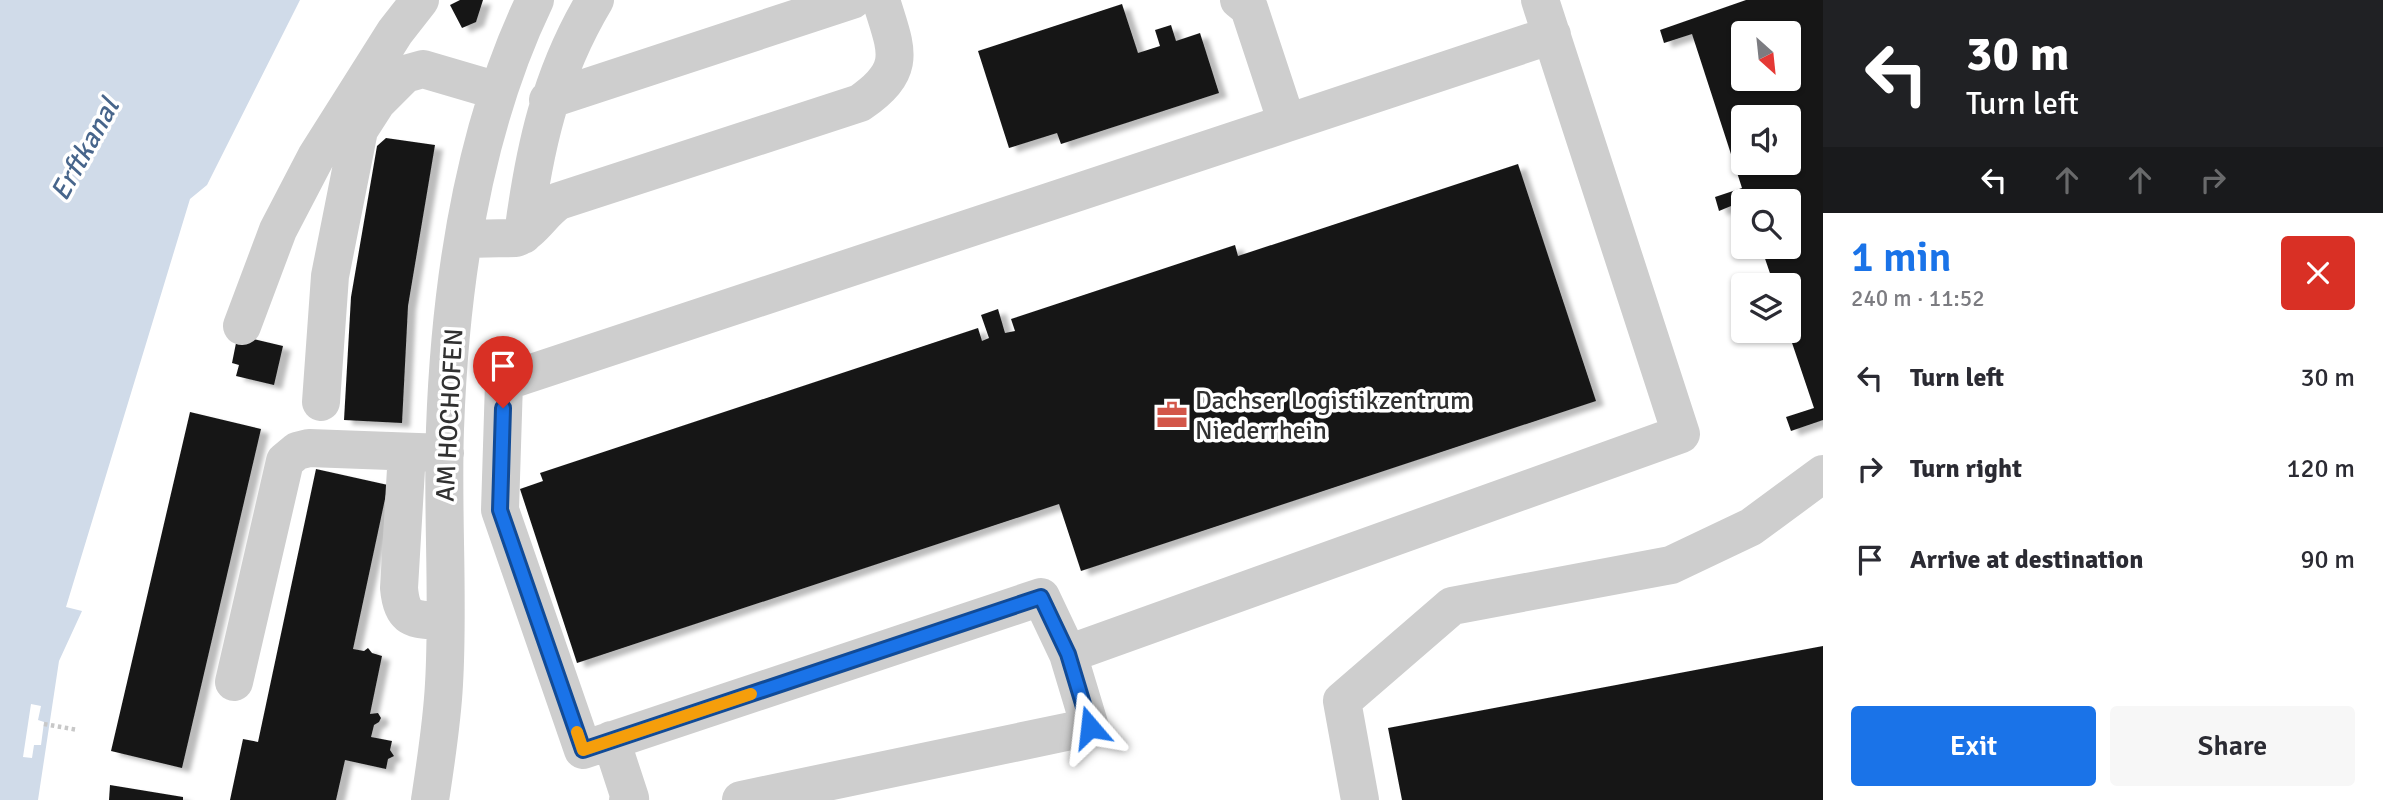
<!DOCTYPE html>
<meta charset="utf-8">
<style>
body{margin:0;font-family:Signika,sans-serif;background:#f7f7f7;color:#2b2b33;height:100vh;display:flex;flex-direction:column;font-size:26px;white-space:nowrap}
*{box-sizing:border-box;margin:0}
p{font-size:23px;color:#7c7c81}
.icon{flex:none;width:38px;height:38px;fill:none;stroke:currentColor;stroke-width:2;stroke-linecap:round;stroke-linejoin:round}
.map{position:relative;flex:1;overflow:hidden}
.drawer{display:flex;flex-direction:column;background:#fff;width:560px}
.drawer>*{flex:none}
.guide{background:#202124;color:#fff;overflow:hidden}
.needle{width:46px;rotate:153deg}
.fabs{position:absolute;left:1731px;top:21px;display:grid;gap:14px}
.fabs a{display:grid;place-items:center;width:70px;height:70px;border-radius:7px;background:#fff;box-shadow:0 2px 5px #0004;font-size:35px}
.pin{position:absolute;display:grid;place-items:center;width:60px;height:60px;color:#fff;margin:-72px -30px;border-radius:50% 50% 50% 0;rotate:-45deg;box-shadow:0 0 7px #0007}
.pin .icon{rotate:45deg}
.me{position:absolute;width:77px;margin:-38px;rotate:343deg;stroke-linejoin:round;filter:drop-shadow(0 0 5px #0008)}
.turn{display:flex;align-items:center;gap:24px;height:147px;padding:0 28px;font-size:32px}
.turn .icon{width:91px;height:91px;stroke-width:2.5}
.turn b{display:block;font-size:49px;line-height:60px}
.lanes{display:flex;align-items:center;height:66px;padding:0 28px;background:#0003;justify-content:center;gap:35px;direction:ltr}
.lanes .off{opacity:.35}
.round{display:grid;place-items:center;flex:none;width:74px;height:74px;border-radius:7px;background:#f7f7f7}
.headline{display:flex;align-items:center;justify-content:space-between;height:119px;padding:0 28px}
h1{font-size:42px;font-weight:600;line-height:52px;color:#1a73e8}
.primary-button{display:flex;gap:14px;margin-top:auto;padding:14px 28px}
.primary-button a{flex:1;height:80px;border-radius:7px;background:#1a73e8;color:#fff;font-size:28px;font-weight:600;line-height:80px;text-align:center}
.primary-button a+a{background:#f7f7f7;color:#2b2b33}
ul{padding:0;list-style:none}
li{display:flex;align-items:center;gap:21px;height:91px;padding:0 28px}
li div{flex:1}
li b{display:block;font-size:26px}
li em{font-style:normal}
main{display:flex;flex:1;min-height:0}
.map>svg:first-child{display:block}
</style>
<main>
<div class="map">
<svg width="1823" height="800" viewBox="0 0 1823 800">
<defs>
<filter id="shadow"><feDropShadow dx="8" dy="4.5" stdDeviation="2" flood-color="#0004"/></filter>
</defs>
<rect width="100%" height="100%" fill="#fff"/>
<path fill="#d0dbe9" d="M 0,0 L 300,0 L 207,185 L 190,199 L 66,607 L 82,611 L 59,661 L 38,800 L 0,800 Z"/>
<path fill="#fff" d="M 31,704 L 41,706 L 38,720 L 44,722 L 41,745 L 34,745 L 32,758 L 23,757 Z"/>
<path fill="#181818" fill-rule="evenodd" filter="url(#shadow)" d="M 460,0 L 483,0 L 476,22 L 462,28 L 450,5 Z
M 1746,0 L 1823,0 L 1823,420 L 1791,431 L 1786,417 L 1814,408 L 1788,331 L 1788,285 L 1774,285 L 1761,247 L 1788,247 L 1788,201 L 1743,201 L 1719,211 L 1715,197 L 1742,188 L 1692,34 L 1664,43 L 1660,30 ZM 1743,33 L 1788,33 L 1788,79 L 1743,79 ZM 1743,117 L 1788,117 L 1788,163 L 1743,163 Z
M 1122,4 L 1138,53 L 1160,46 L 1155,30 L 1171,25 L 1176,41 L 1200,33 L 1219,93 L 1061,144 L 1057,133 L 1009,148 L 978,51 Z
M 386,138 L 435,145 L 408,306 L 402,423 L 344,420 L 351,297 L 377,146 Z
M 1518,164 L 1596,401 L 1081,571 L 1059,504 L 577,663 L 520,489 L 543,481 L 540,473 L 978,328 L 982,341 L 989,338 L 981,315 L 998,309 L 1005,333 L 1015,331 L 1011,319 L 1235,245 L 1238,256 Z
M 245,337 L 283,346 L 274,385 L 236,376 L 239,365 L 232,363 L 236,343 Z
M 190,412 L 261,429 L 182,768 L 111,751 Z
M 316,469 L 388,485 L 353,649 L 364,651 L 368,648 L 372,653 L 382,656 L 370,714 L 378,713 L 381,718 L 379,722 L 374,725 L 371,737 L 392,741 L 390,750 L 394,756 L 388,759 L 386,769 L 345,760 L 336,800 L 230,800 L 243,739 L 258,742 Z
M 1823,646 L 1823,800 L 1402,800 L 1388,728 Z
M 110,785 L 183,797 L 183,800 L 109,800 Z"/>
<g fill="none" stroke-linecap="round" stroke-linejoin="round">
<path stroke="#c8c8c8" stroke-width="4.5" stroke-dasharray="3.5 3.5" stroke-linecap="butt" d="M 44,724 L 78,730"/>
<path stroke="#cecece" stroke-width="38" d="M 1239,0 L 1249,8 L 1287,123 L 504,382 L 500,510 L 583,750 L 1041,597 L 1068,654 L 1681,434 L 1540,0
M 548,100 L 852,0
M 1287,123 L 1552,35
M 523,235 C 534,150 550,75 595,0
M 465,239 L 516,238 C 533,231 543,211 559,201 L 860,103 C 909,69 896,50 881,0
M 242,326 L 278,230 L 316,157 L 395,32 L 420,0
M 321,402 L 330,276 L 359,130 L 377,102 L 405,74 L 423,69 L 498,91
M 407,452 L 399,588 C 402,623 415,618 445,622
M 234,682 L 285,461 L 297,451 L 309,448 L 445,453
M 611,740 L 630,798 L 628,800
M 430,800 C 436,761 442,723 444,684 C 449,599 442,514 445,429 C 450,287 473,129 535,0
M 741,800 L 1090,727 L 1068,654
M 1360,800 L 1342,701 L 1452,606 L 1671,565 L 1751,527 L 1823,474"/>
</g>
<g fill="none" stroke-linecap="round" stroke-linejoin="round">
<g stroke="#114b97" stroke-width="18">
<path id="route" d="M 503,408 L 500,510 L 583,750 L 1041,597 L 1068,654 L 1090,727"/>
</g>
<use href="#route" stroke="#1a73e8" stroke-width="12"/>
<path stroke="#f59e0b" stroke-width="12" d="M 577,732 L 583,750 L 751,694"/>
</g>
<defs>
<g id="office-bare" transform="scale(2.415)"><path d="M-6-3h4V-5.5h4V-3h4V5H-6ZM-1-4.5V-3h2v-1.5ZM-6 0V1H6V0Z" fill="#d35649" stroke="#fff" stroke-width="2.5" paint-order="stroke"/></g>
</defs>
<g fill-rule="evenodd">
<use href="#office-bare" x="1172" y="415"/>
</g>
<g text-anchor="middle" stroke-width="7" stroke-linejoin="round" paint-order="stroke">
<g font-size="26" fill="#313131" stroke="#fff" text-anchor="start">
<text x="1195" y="409">Dachser Logistikzentrum<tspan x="1195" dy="30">Niederrhein</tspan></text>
</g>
<g font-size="26" fill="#313131" stroke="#fff">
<text transform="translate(449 415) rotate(-87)" y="9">AM HOCHOFEN</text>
</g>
<g font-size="28" font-style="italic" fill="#47658b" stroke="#fff">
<text transform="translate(84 149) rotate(-61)" y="10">Erftkanal</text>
</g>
</g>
</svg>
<div class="fabs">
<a><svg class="needle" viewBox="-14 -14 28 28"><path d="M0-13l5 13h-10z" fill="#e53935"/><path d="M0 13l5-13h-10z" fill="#7c7c81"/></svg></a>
<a><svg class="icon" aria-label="sound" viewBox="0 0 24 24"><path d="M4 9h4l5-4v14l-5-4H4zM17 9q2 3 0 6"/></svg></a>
<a><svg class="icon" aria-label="search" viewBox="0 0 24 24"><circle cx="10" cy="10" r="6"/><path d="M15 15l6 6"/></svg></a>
<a><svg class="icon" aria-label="layers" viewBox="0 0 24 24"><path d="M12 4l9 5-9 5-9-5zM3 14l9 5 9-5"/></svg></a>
</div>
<div class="pin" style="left:503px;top:408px;background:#d93025"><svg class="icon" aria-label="arrive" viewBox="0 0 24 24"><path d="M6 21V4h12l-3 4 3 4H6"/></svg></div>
<svg class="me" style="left:1090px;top:727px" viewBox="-20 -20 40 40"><path d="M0-17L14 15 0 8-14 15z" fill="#1a73e8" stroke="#fff" stroke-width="4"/></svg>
</div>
<section class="drawer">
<div class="guide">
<div class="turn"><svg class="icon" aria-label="left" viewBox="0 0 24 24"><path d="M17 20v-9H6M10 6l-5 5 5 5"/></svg><div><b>30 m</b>Turn left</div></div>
<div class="lanes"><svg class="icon" aria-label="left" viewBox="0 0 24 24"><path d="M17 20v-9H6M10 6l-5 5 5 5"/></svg><svg class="icon off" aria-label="ahead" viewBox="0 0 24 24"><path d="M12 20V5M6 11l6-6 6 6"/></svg><svg class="icon off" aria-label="ahead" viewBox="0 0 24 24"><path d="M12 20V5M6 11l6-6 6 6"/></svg><svg class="icon off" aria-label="right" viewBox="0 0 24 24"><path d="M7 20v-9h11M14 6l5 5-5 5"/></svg></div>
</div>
<div class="headline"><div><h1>1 min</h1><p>240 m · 11:52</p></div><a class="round" style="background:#d93025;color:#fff"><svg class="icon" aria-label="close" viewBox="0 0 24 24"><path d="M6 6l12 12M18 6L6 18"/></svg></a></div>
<ul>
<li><svg class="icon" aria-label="left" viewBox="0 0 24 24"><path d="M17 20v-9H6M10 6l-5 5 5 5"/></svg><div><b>Turn left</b></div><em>30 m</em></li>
<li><svg class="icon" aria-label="right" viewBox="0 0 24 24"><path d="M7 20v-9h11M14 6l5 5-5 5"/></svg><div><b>Turn right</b></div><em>120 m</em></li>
<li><svg class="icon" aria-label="arrive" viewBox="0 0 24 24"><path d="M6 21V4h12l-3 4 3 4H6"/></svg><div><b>Arrive at destination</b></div><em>90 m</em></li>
</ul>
<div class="primary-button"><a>Exit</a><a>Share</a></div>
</section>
</main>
